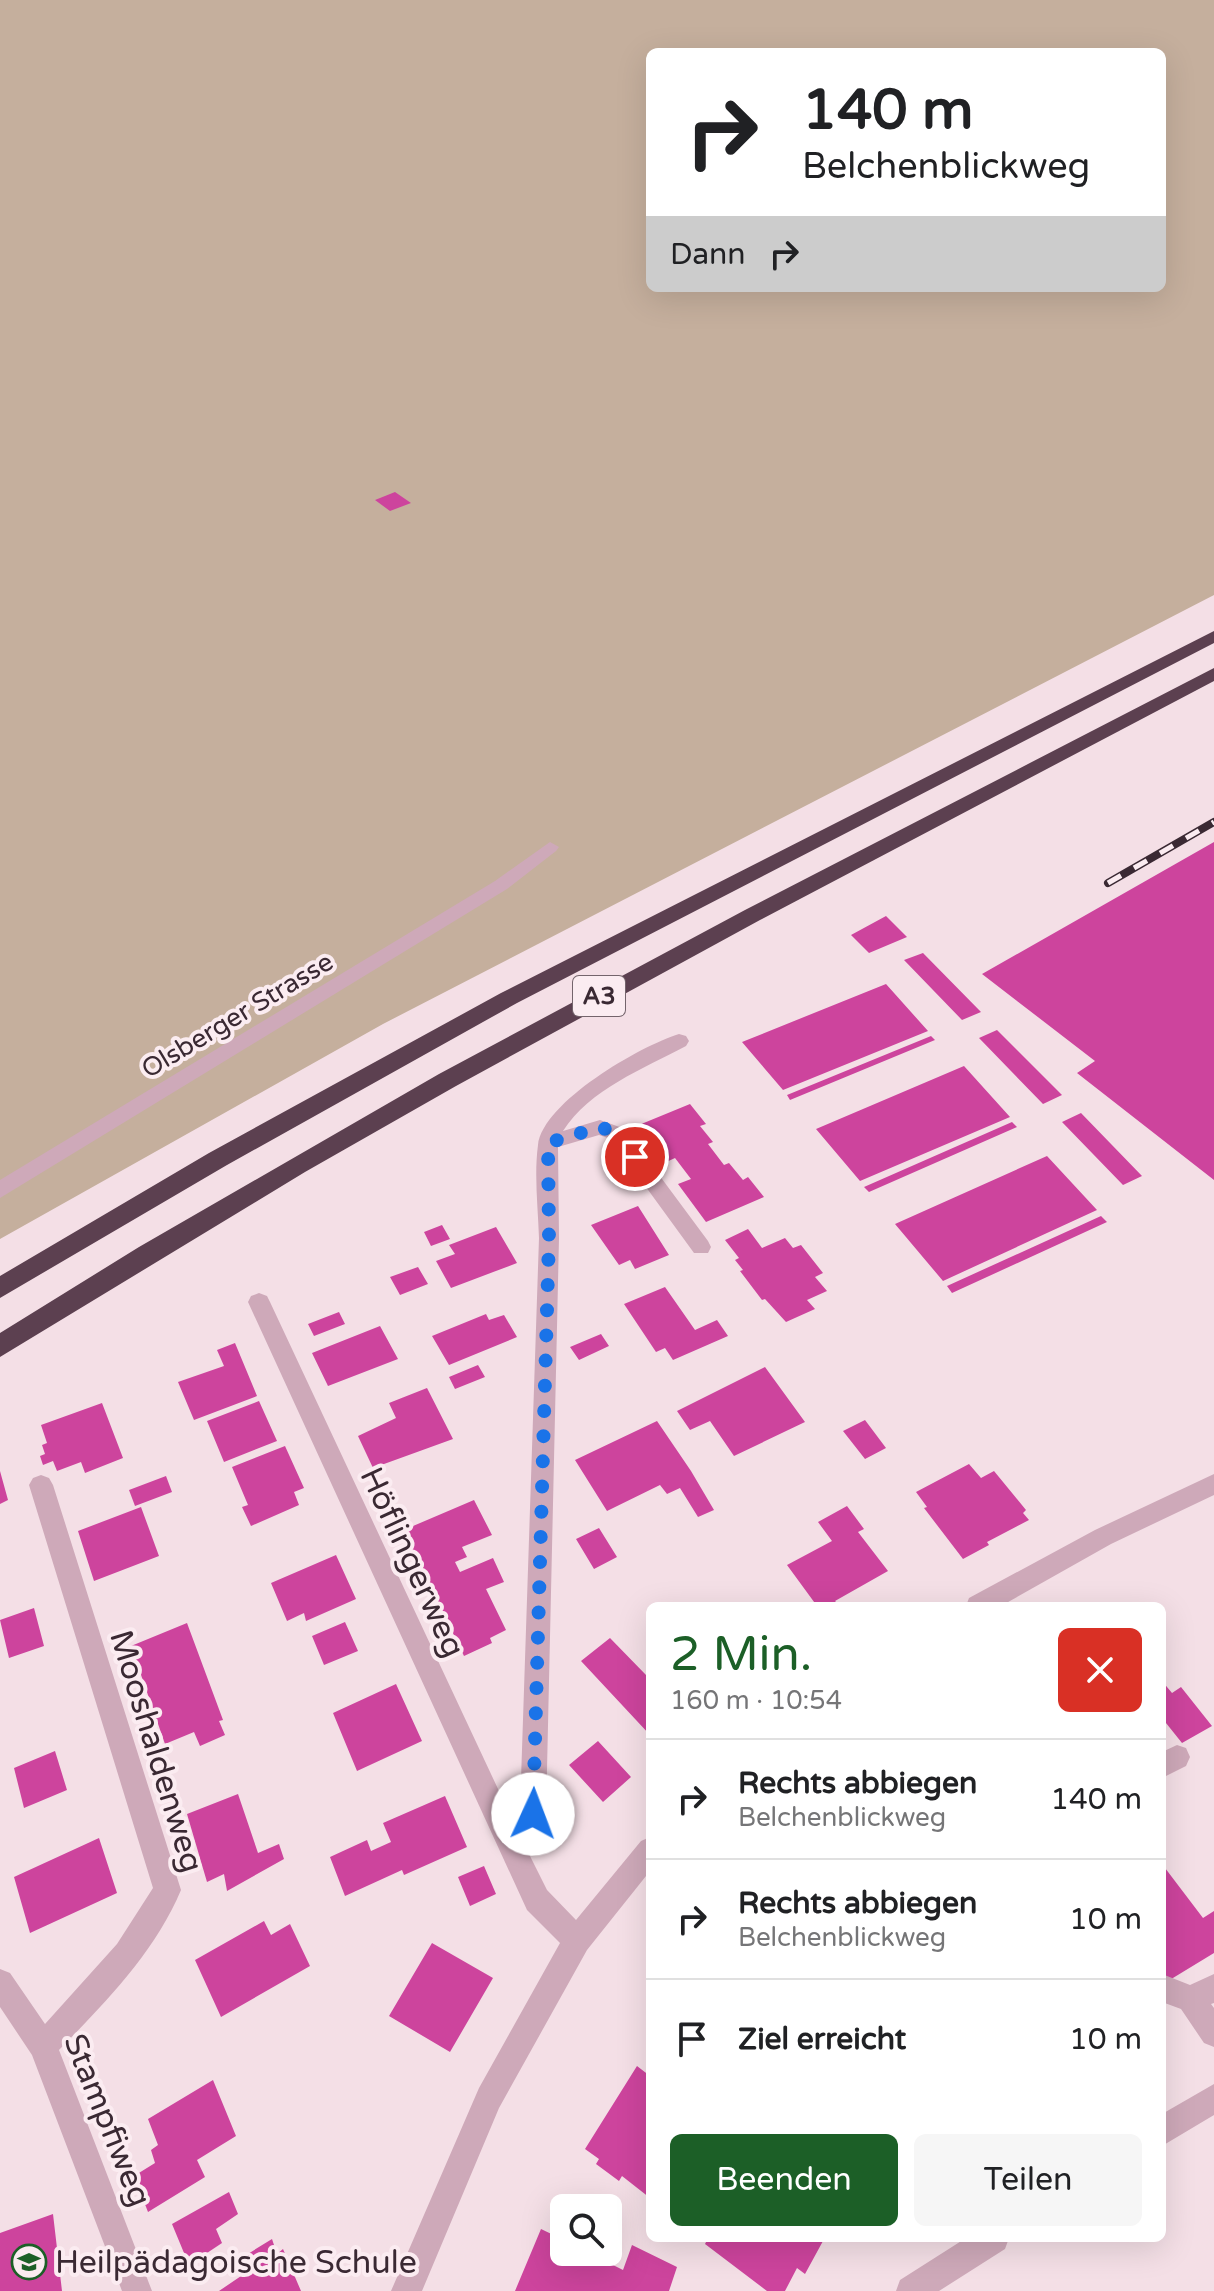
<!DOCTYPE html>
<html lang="de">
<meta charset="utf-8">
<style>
body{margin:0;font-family:"Varela Round",sans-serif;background:#f6f6f6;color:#202124;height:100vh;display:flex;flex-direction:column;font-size:30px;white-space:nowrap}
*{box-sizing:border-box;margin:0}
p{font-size:26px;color:#757577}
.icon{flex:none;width:44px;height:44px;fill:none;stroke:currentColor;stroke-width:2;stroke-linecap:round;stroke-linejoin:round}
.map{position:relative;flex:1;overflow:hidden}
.drawer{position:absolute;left:646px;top:1602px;width:520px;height:640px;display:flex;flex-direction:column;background:#fff;border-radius:12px;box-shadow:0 8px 32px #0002}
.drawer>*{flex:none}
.guide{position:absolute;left:646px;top:48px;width:520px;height:244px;border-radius:12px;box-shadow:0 8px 32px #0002;background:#fff;color:#202124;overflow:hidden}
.controls{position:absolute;left:550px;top:2194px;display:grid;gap:16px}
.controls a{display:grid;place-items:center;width:72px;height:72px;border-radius:12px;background:#fff;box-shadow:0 8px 32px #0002;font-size:40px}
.pin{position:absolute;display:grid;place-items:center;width:68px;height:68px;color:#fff;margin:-34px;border:4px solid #fff;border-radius:50%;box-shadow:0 2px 8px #0007}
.me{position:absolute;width:88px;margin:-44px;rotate:2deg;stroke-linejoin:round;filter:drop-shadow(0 0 6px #0008)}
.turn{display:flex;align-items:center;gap:28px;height:168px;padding:0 24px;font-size:36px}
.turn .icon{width:104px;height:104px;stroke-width:2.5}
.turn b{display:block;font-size:56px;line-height:68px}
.then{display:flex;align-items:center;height:76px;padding:0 24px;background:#0003;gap:16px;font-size:30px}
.round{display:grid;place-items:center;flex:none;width:84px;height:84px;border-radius:12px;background:#f6f6f6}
.headline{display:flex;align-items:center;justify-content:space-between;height:136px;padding:0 24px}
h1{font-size:48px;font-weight:600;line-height:60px;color:#1c5f27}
.button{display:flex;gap:16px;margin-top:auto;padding:16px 24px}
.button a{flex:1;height:92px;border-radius:12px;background:#1c5f27;color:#fff;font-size:32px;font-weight:600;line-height:92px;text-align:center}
.button a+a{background:#f6f6f6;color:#202124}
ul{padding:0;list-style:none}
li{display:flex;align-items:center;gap:24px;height:120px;padding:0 24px;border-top:2px solid #e0e0e0}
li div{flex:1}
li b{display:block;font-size:30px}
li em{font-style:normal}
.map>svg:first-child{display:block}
</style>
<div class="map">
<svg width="1214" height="2291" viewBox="0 0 1214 2291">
<rect width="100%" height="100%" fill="#f4dfe6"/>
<path fill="#c5af9d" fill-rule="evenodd" d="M 0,0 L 1214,0 L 1214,595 L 383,1024 L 0,1239 ZM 650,52 L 1162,52 L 1162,288 L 650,288 Z"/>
<path fill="#cd449d" d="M 395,492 L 411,503 L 390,511 L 375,500 Z
M 1214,842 L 1214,1180 L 1077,1073 L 1095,1061 L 982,974 Z
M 886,916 L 907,937 L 869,953 L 851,935 Z
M 923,953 L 981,1012 L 962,1020 L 904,960 Z
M 886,984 L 928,1031 L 783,1090 L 742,1042 Z
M 997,1030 L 1062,1095 L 1043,1104 L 979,1038 Z
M 931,1036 L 935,1040 L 790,1100 L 787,1095 Z
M 964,1066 L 1010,1117 L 860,1181 L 816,1129 Z
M 690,1104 L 706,1124 L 700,1126 L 713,1142 L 708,1144 L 724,1165 L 729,1163 L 743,1180 L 748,1177 L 764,1197 L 706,1222 L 678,1184 L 691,1179 L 675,1158 L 662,1164 L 634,1127 Z
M 1081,1113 L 1142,1176 L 1123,1185 L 1062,1122 Z
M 1012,1122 L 1017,1127 L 869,1192 L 864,1187 Z
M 1047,1156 L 1097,1210 L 943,1281 L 895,1224 Z
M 638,1206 L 669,1255 L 635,1269 L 630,1260 L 619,1265 L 591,1225 Z
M 1101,1216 L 1107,1222 L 952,1293 L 947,1286 Z
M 442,1225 L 450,1239 L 431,1246 L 424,1232 Z
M 496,1227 L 517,1263 L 451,1288 L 436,1261 L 455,1254 L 449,1245 Z
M 748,1229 L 762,1248 L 785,1238 L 793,1248 L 801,1245 L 823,1273 L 815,1277 L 827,1291 L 807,1300 L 815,1309 L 786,1322 L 765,1299 L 762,1300 L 740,1271 L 743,1270 L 735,1260 L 739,1258 L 725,1240 Z
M 418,1267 L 428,1284 L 400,1295 L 390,1277 Z
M 665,1287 L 695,1330 L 717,1320 L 728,1336 L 673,1360 L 665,1348 L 656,1352 L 624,1304 Z
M 339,1312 L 345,1324 L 314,1336 L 308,1324 Z
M 486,1314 L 489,1320 L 504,1315 L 517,1337 L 449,1365 L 432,1336 Z
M 380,1326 L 398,1359 L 328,1386 L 312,1353 Z
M 601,1334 L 609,1346 L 579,1360 L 570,1347 Z
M 235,1343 L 257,1396 L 194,1420 L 178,1382 L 224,1366 L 217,1350 Z
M 478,1365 L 485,1377 L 455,1389 L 449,1377 Z
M 765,1367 L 805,1422 L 734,1456 L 710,1421 L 690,1430 L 677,1411 Z
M 427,1388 L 453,1439 L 373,1468 L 358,1436 L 396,1418 L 389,1403 Z
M 259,1401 L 277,1441 L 224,1462 L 207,1421 Z
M 102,1403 L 123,1458 L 85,1473 L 81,1462 L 57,1471 L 53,1461 L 43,1465 L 40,1456 L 45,1454 L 42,1445 L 47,1443 L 41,1425 Z
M 865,1420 L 886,1448 L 865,1459 L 843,1431 Z
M 657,1421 L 691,1471 L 714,1510 L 698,1517 L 680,1488 L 667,1494 L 660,1485 L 607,1511 L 575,1460 Z
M 285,1446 L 304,1488 L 294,1492 L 299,1505 L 251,1526 L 242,1507 L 248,1505 L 232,1467 Z
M 969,1464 L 981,1478 L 994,1471 L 1026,1510 L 1023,1513 L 1029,1520 L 987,1542 L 989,1545 L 963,1559 L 924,1508 L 927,1507 L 916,1492 Z
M 0,1471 L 8,1500 L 0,1504 Z
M 166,1476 L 172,1492 L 135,1506 L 129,1490 Z
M 474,1500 L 492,1535 L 462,1547 L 467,1557 L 455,1562 L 460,1572 L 493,1558 L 504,1582 L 486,1589 L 506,1630 L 490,1638 L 492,1643 L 464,1656 L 425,1575 L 420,1566 L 416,1567 L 399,1532 Z
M 847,1506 L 864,1529 L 858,1532 L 888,1571 L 835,1601 L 840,1606 L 817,1606 L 787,1565 L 832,1541 L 818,1522 Z
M 141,1507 L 159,1556 L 94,1581 L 78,1531 Z
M 599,1528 L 617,1557 L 594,1569 L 576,1539 Z
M 336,1555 L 356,1599 L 306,1621 L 304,1613 L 287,1621 L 271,1583 Z
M 34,1608 L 44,1646 L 9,1658 L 0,1620 Z
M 345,1622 L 358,1651 L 324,1665 L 312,1636 Z
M 187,1623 L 223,1720 L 219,1721 L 225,1735 L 200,1746 L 194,1732 L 165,1744 L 131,1646 Z
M 610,1638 L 646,1675 L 650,1671 L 650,1735 L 581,1661 Z
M 1162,1681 L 1172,1693 L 1181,1687 L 1212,1726 L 1182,1743 L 1162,1718 Z
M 396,1684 L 422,1741 L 357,1771 L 333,1713 Z
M 598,1741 L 631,1777 L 603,1802 L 569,1765 Z
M 55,1751 L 67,1790 L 24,1808 L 14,1768 Z
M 238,1794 L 258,1853 L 279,1844 L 284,1859 L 227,1891 L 224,1874 L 207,1882 L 187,1814 Z
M 445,1796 L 467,1847 L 404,1875 L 402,1870 L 345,1896 L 330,1857 L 367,1840 L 371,1851 L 391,1842 L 383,1823 Z
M 99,1838 L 117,1893 L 30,1933 L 14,1877 Z
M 1162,1864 L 1203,1918 L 1214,1911 L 1214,1953 L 1168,1981 L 1162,1972 Z
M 484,1866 L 496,1894 L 470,1906 L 458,1877 Z
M 264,1921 L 271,1935 L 290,1924 L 310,1966 L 221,2017 L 195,1960 Z
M 432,1943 L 493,1978 L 450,2052 L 389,2016 Z
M 637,2066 L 650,2076 L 650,2198 L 622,2176 L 619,2181 L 596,2164 L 599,2159 L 585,2149 Z
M 213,2080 L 236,2136 L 197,2160 L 205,2177 L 148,2212 L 134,2176 L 155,2163 L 151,2150 L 158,2145 L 148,2119 Z
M 229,2192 L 238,2214 L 216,2229 L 222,2243 L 189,2265 L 172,2224 Z
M 53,2214 L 62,2291 L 0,2291 L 0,2233 Z
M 541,2229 L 564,2240 L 564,2252 L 587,2252 L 623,2270 L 632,2245 L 677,2267 L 669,2291 L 515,2291 Z
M 708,2238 L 819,2238 L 823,2241 L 805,2274 L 797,2268 L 785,2291 L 767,2291 L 705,2244 Z
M 272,2239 L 277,2254 L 283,2249 L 301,2291 L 219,2291 L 244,2274 L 238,2260 Z"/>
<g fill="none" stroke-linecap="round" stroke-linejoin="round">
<path fill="#cea9b9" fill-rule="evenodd" d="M 550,842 L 559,847 L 556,851 L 507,889 L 0,1198 L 0,1180 L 495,881 Z
M 679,1034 L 686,1036 L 689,1041 L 686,1046 C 643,1069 590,1089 563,1131 L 600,1120 L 625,1129 L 708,1241 L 711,1247 L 708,1253 L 694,1253 L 611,1139 L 599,1135 L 558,1147 L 559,1238 L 546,1814 L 526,1848 L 547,1890 L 576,1920 L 641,1841 L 650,1837 L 650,1871 L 587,1950 L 499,2108 L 422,2291 L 391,2291 L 479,2088 L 560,1943 L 527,1910 L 248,1302 L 251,1296 L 259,1293 L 267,1296 L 270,1302 L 513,1821 L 520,1810 L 539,1238 C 538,1208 534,1175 538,1145 C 543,1102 640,1046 679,1034 Z
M 1214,1474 L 1214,1495 L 1111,1544 L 1001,1606 L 966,1606 L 969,1598 L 1095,1530 Z
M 41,1475 L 49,1478 L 53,1485 L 181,1890 C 155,1952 105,2003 59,2050 L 152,2291 L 122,2291 L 32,2055 L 0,2007 L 0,1969 L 10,1973 L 45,2024 L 117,1944 L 153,1888 L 29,1485 L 33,1478 Z
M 1177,1745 L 1186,1748 L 1190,1757 L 1186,1766 L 1162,1778 L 1162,1752 Z
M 1162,1974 L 1190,1985 L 1214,1974 L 1214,2003 L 1211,2004 L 1214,2008 L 1214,2047 L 1204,2043 L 1181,2009 L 1162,2002 Z
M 1214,2084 L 1214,2115 L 1162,2146 L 1162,2114 Z
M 966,2238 L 1009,2238 L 1005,2249 L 939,2291 L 896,2291 L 900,2280 Z"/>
<path fill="#5c4050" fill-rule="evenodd" d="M 1214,631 L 1214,643 L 517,1003 L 227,1165 L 0,1298 L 0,1276 L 209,1153 L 501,993 Z
M 1214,668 L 1214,681 L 760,920 L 456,1086 L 305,1172 L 0,1357 L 0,1333 L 139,1247 L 439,1074 L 745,910 Z"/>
<g stroke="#3a2933" stroke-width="8">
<path id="rail" d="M 1108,883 L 1214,822"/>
</g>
<use href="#rail" stroke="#fbecf1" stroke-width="5" stroke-dasharray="15" stroke-linecap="butt"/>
</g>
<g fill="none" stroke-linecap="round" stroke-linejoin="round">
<path stroke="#1a73e8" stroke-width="14" stroke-dasharray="0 25.2" d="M 533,1814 L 549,1238 L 548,1143 L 600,1127 L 618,1134 L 635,1157"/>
</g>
<defs>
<g id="school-ring" transform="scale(1.8)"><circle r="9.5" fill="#fbecf1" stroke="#1c5f27" stroke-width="1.5"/><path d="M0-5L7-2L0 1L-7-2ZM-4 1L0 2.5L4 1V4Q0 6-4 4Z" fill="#1c5f27"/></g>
</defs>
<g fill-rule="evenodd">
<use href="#school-ring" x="29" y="2262"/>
</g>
<g text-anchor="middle" stroke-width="8" stroke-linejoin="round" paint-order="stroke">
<rect fill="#fbecf1" stroke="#74646c" stroke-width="2" x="573" y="976" width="52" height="40" rx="6"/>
<g font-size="24" font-weight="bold" fill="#3a2933">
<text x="599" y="1004">A3</text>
</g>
<g font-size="26" fill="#3a2933" stroke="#fbecf1">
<text transform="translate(237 1015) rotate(-31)" y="9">Olsberger Strasse</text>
</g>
<g font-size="32" fill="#3a2933" stroke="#fbecf1">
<text transform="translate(413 1562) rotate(65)" y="11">Höflingerweg</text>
<text transform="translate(157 1751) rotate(73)" y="11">Mooshaldenweg</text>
<text transform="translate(108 2120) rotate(68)" y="11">Stampfiweg</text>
</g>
<g font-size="32" fill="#3a2933" stroke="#fbecf1" text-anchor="start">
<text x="55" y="2273">Heilpädagoische Schule</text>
</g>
</g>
</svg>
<div class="controls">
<a><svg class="icon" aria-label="search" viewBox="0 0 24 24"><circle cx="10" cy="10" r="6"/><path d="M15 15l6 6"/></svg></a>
</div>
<div class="pin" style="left:635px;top:1157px;background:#d93025"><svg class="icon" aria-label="arrive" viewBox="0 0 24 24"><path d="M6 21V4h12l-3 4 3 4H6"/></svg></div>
<svg class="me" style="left:533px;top:1814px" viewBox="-20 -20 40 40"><circle r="19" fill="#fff"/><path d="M0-13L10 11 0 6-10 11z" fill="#1a73e8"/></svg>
<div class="guide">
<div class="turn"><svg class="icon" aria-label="right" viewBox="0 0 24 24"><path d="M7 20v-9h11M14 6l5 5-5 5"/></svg><div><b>140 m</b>Belchenblickweg</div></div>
<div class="then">Dann<svg class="icon" aria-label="right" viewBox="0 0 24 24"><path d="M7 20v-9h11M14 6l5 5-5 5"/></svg></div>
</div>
<section class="drawer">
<div class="headline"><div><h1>2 Min.</h1><p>160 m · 10:54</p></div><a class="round" style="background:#d93025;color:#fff"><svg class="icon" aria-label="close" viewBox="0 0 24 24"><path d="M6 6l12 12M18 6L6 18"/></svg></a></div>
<ul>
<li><svg class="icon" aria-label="right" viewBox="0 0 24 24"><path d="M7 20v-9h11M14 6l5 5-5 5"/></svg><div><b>Rechts abbiegen</b><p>Belchenblickweg</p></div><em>140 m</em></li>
<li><svg class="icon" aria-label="right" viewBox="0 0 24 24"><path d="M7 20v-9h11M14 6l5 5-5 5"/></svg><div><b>Rechts abbiegen</b><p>Belchenblickweg</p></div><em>10 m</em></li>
<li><svg class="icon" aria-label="arrive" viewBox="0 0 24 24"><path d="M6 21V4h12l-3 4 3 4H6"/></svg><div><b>Ziel erreicht</b></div><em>10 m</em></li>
</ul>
<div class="button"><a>Beenden</a><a>Teilen</a></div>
</section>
</div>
